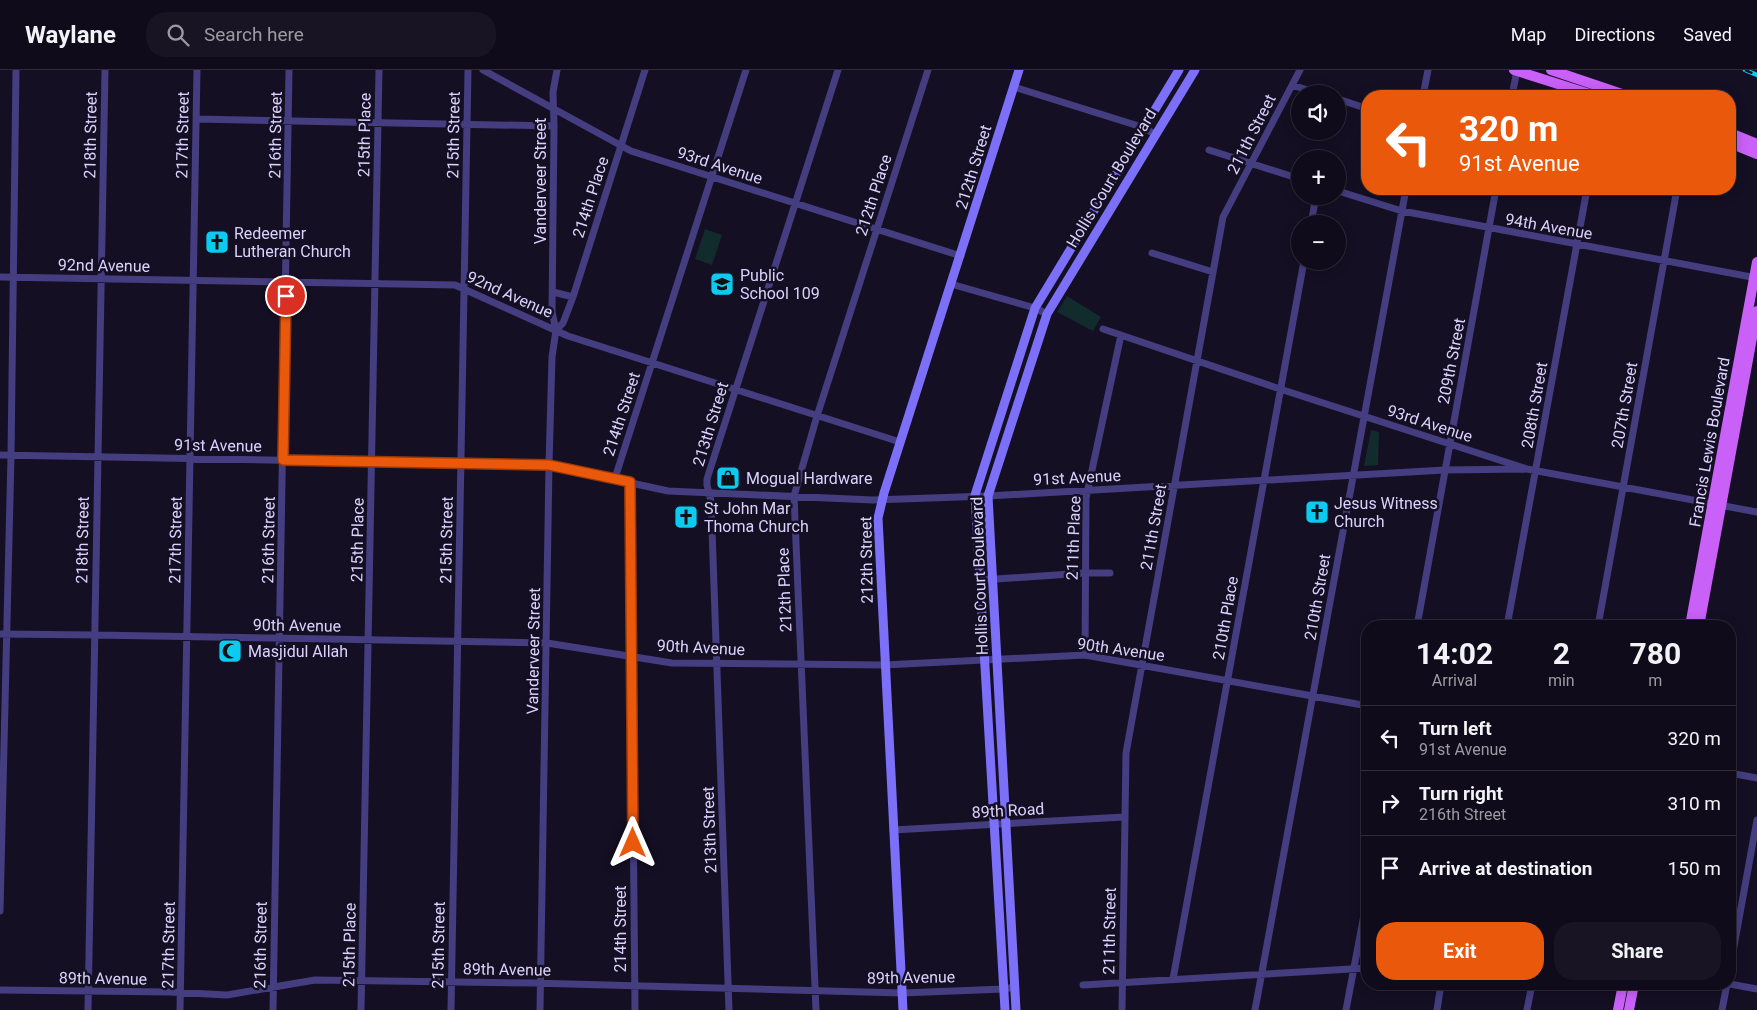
<!DOCTYPE html>
<meta charset="utf-8">
<style>
body{margin:0;font-family:Roboto,sans-serif;background:#181423;color:#f1f3f6;height:100vh;display:flex;flex-direction:column;font-size:19px;white-space:nowrap}
*{box-sizing:border-box;margin:0}
p{font-size:16px;color:#9b9ba2}
.icon{flex:none;width:28px;height:28px;fill:none;stroke:currentColor;stroke-width:2;stroke-linecap:round;stroke-linejoin:round}
.map{position:relative;flex:1;overflow:hidden}
.details{position:absolute;left:1361px;top:550px;width:375px;height:370px;display:flex;flex-direction:column;background:#0f0b1a;border-radius:20px;box-shadow:0 2px 12px #0003,0 0 0 1px #2f2b39}
.details>*{flex:none}
.banner{position:absolute;left:1361px;top:20px;width:375px;height:105px;border-radius:20px;box-shadow:0 2px 12px #0003,0 0 0 1px #2f2b39;background:#ea580c;color:#fff;overflow:hidden}
.controls{position:absolute;left:1291px;top:15px;display:grid;gap:10px}
.controls a{display:grid;place-items:center;width:55px;height:55px;border-radius:50%;background:#0f0b1a;box-shadow:0 2px 12px #0003,0 0 0 1px #2f2b39;font-size:25px}
.pin{position:absolute;display:grid;place-items:center;width:42px;height:42px;color:#fff;margin:-21px;border:2px solid #fff;border-radius:50%;box-shadow:0 1px 5px #0007}
.me{position:absolute;width:55px;margin:-28px;rotate:0deg;stroke-linejoin:round;filter:drop-shadow(0 0 4px #0008)}
.turn{display:flex;align-items:center;gap:18px;height:105px;padding:0 15px;font-size:22px}
.turn .icon{width:65px;height:65px;stroke-width:2.5}
.turn b{display:block;font-size:35px;line-height:42px}
.eta{display:flex;justify-content:space-evenly;align-items:center;height:85px;text-align:center}
.eta b{font-size:30px;font-weight:700;line-height:35px}
.primary-button{display:flex;gap:10px;margin-top:auto;padding:10px 15px}
.primary-button a{flex:1;height:58px;border-radius:20px;background:#ea580c;color:#fff;font-size:20px;font-weight:700;line-height:58px;text-align:center}
.primary-button a+a{background:#181423;color:#f1f3f6}
ul{padding:0;list-style:none}
li{display:flex;align-items:center;gap:15px;height:65px;padding:0 15px;border-top:1px solid #2f2b39}
li div{flex:1}
li b{display:block;font-size:19px}
li em{font-style:normal}
header{display:flex;align-items:center;gap:30px;box-sizing:border-box;height:70px;padding:0 25px;background:#0f0b1a;border-bottom:1px solid #2f2b39}
header strong{font-size:24px}
nav{display:flex;gap:28px;margin-inline-start:auto;font-size:18px}
.search{width:350px;height:45px;background:#181423;display:flex;align-items:center;gap:12px;box-sizing:border-box;padding:0 18px;border-radius:20px;color:#9b9ba2;font-size:19px}
.map>svg:first-child{display:block}
</style>
<header>
<strong>Waylane</strong>
<div class="search"><svg class="icon" aria-label="search" viewBox="0 0 24 24"><circle cx="10" cy="10" r="6"/><path d="M15 15l6 6"/></svg>Search here</div>
<nav><a>Map</a><a>Directions</a><a>Saved</a></nav>
</header>
<div class="map">
<svg width="1757" height="940" viewBox="0 0 1757 940">
<rect width="100%" height="100%" fill="#140f23"/>
<path fill="#122b2c" d="M 705,159 L 722,165 L 712,195 L 695,189 Z
M 1067,226 L 1101,247 L 1093,261 L 1057,242 Z
M 1371,360 L 1379,362 L 1378,395 L 1364,396 Z"/>
<g fill="none" stroke-linecap="round" stroke-linejoin="round">
<path stroke="#443d7f" stroke-width="7" d="M 483,0 L 631,81 L 961,186
M 1292,15 L 1320,24
M 1014,17 L 1145,58 L 1154,64
M 1423,26 L 1428,0
M 1512,26 L 1517,0
M 1604,26 L 1605,19
M 1338,29 L 1368,39
M 196,49 L 554,56
M 1209,80 L 1300,109
M 1338,121 L 1402,141 L 1757,208
M 1311,154 L 1316,126
M 1152,183 L 1213,202
M 0,207 L 455,215 L 568,266 L 900,372
M 951,214 L 1035,238 L 1047,244
M 553,222 L 573,227
M 1103,259 L 1280,319 L 1527,399 L 1757,442
M 556,260 L 563,253 L 573,227 L 645,0
M 0,385 L 549,395 L 668,421 L 873,430 L 988,426 L 1445,400 L 1527,399
M 615,408 L 746,0
M 630,412 L 635,940
M 981,510 L 1085,503 L 1110,503
M 1417,556 L 1496,119
M 1507,556 L 1587,119
M 1598,556 L 1677,119
M 0,564 L 95,565 L 547,573 L 672,593 L 884,595 L 1085,585 L 1368,636
M 1085,585 L 1086,428 L 1121,265
M 1730,703 L 1757,708
M 893,760 L 1124,747
M 0,841 L 11,386 L 16,0
M 1730,898 L 1757,750
M 1173,909 L 1304,191
M 1730,914 L 1757,919
M 1083,915 L 1368,898
M 0,920 L 170,922 L 227,925 L 315,910 L 533,913 L 902,923 L 1004,919 L 1014,917
M 88,940 L 105,0
M 180,940 L 197,0
M 273,940 L 289,0
M 361,940 L 379,0
M 451,940 L 468,0
M 540,940 L 549,395 L 552,287 L 556,260 L 552,242 L 554,56 L 553,22 L 557,0
M 729,940 L 711,431 L 707,415 L 707,409 L 838,0
M 816,940 L 794,426 L 817,346 L 928,0
M 1122,940 L 1126,683 L 1223,147 L 1300,0
M 1255,940 L 1406,119
M 1346,940 L 1368,824
M 1437,940 L 1441,914
M 1527,940 L 1532,914
M 1722,940 L 1727,914"/>
<path stroke="#7c6ff8" stroke-width="9" d="M 903,940 L 878,448 L 884,423 L 1019,0
M 1005,940 L 975,425 L 1035,238 L 1179,0
M 1016,940 L 988,426 L 1047,244 L 1195,0"/>
<path stroke="#c960f7" stroke-width="10" d="M 1514,0 L 1596,26
M 1551,0 L 1628,26
M 1730,63 L 1757,74
M 1730,73 L 1757,84
M 1690,556 L 1757,192
M 1699,556 L 1757,241
M 1618,940 L 1623,914
M 1629,940 L 1634,914"/>
<g stroke="#0ccaf0" stroke-width="4.5">
<path id="rail" d="M 1745,0 L 1757,5"/>
</g>
<use href="#rail" stroke="#140f23" stroke-width="2.5" stroke-dasharray="8" stroke-linecap="butt"/>
</g>
<g fill="none" stroke-linecap="round" stroke-linejoin="round">
<g stroke="#983908" stroke-width="12">
<path id="route" d="M 286,226 L 283,390 L 549,395 L 630,412 L 633,773"/>
</g>
<use href="#route" stroke="#ea580c" stroke-width="9"/>
</g>
<defs>
<g id="church-square" transform="scale(1.25)"><rect x="-9" y="-9" width="18" height="18" rx="4" fill="#0ccaf0" stroke="#140f23"/><path d="M-1.2-6h2.4v3.5h3.3v2.4h-3.3V6h-2.4V-.1h-3.3v-2.4h3.3Z" fill="#111"/></g>
<g id="school-square" transform="scale(1.25)"><rect x="-9" y="-9" width="18" height="18" rx="4" fill="#0ccaf0" stroke="#140f23"/><path d="M0-5L7-2L0 1L-7-2ZM-4 1L0 2.5L4 1V4Q0 6-4 4Z" fill="#111"/></g>
<g id="shop-square" transform="scale(1.25)"><rect x="-9" y="-9" width="18" height="18" rx="4" fill="#0ccaf0" stroke="#140f23"/><path d="M-5-2.5h2.3a2.7 3.5 0 0 1 5.4 0H5L5.5 6h-11ZM-1.5-2.5h3a1.5 2.3 0 0 0-3 0Z" fill="#111"/></g>
<g id="mosque-square" transform="scale(1.25)"><rect x="-9" y="-9" width="18" height="18" rx="4" fill="#0ccaf0" stroke="#140f23"/><path d="M3.5-4.9A6 6 0 1 0 3.5 4.9A5 5 0 1 1 3.5-4.9Z" fill="#111"/></g>
</defs>
<g fill-rule="evenodd">
<use href="#church-square" x="217" y="172"/>
<use href="#school-square" x="722" y="214"/>
<use href="#shop-square" x="728" y="408"/>
<use href="#church-square" x="1317" y="442"/>
<use href="#church-square" x="686" y="447"/>
<use href="#mosque-square" x="230" y="581"/>
</g>
<g text-anchor="middle" stroke-width="5" stroke-linejoin="round" paint-order="stroke">
<g font-size="16" fill="#dbd3fd" stroke="#140f23">
<text transform="translate(1251 64) rotate(-63)" y="6">211th Street</text>
<text transform="translate(90 65) rotate(-89)" y="6">218th Street</text>
<text transform="translate(182 65) rotate(-89)" y="6">217th Street</text>
<text transform="translate(275 65) rotate(-89)" y="6">216th Street</text>
<text transform="translate(364 65) rotate(-89)" y="6">215th Place</text>
<text transform="translate(453 65) rotate(-89)" y="6">215th Street</text>
<text transform="translate(720 95) rotate(18)" y="6">93rd Avenue</text>
<text transform="translate(973 97) rotate(-73)" y="6">212th Street</text>
<text transform="translate(1111 108) rotate(-59)" y="6">Hollis Court Boulevard</text>
<text transform="translate(540 111) rotate(-90)" y="6">Vanderveer Street</text>
<text transform="translate(873 125) rotate(-72)" y="6">212th Place</text>
<text transform="translate(590 127) rotate(-72)" y="6">214th Place</text>
<text transform="translate(1549 156) rotate(10)" y="6">94th Avenue</text>
<text transform="translate(104 195) rotate(1)" y="6">92nd Avenue</text>
<text transform="translate(510 224) rotate(24)" y="6">92nd Avenue</text>
<text transform="translate(1451 291) rotate(-79)" y="6">209th Street</text>
<text transform="translate(1534 335) rotate(-80)" y="6">208th Street</text>
<text transform="translate(1624 335) rotate(-80)" y="6">207th Street</text>
<text transform="translate(621 344) rotate(-72)" y="6">214th Street</text>
<text transform="translate(1430 353) rotate(18)" y="6">93rd Avenue</text>
<text transform="translate(710 354) rotate(-73)" y="6">213th Street</text>
<text transform="translate(1709 372) rotate(-80)" y="6">Francis Lewis Boulevard</text>
<text transform="translate(218 375) rotate(1)" y="6">91st Avenue</text>
<text transform="translate(1077 407) rotate(-3)" y="6">91st Avenue</text>
<text transform="translate(1153 457) rotate(-80)" y="6">211th Street</text>
<text transform="translate(1073 468) rotate(-88)" y="6">211th Place</text>
<text transform="translate(82 470) rotate(-89)" y="6">218th Street</text>
<text transform="translate(175 470) rotate(-89)" y="6">217th Street</text>
<text transform="translate(268 470) rotate(-89)" y="6">216th Street</text>
<text transform="translate(357 470) rotate(-89)" y="6">215th Place</text>
<text transform="translate(446 470) rotate(-89)" y="6">215th Street</text>
<text transform="translate(866 490) rotate(-91)" y="6">212th Street</text>
<text transform="translate(979 506) rotate(-92)" y="6">Hollis Court Boulevard</text>
<text transform="translate(784 520) rotate(-92)" y="6">212th Place</text>
<text transform="translate(1317 527) rotate(-80)" y="6">210th Street</text>
<text transform="translate(1225 548) rotate(-80)" y="6">210th Place</text>
<text transform="translate(297 555) rotate(1)" y="6">90th Avenue</text>
<text transform="translate(701 577) rotate(3)" y="6">90th Avenue</text>
<text transform="translate(1121 579) rotate(8)" y="6">90th Avenue</text>
<text transform="translate(533 581) rotate(-89)" y="6">Vanderveer Street</text>
<text transform="translate(1008 740) rotate(-3)" y="6">89th Road</text>
<text transform="translate(709 760) rotate(-92)" y="6">213th Street</text>
<text transform="translate(620 859) rotate(-90)" y="6">214th Street</text>
<text transform="translate(1109 861) rotate(-89)" y="6">211th Street</text>
<text transform="translate(168 875) rotate(-89)" y="6">217th Street</text>
<text transform="translate(260 875) rotate(-89)" y="6">216th Street</text>
<text transform="translate(349 875) rotate(-89)" y="6">215th Place</text>
<text transform="translate(438 875) rotate(-89)" y="6">215th Street</text>
<text transform="translate(507 899) rotate(1)" y="6">89th Avenue</text>
<text transform="translate(911 907) rotate(-1)" y="6">89th Avenue</text>
<text transform="translate(103 908) rotate(1)" y="6">89th Avenue</text>
</g>
<g font-size="16" fill="#dbd3fd" stroke="#140f23" text-anchor="start">
<text x="234" y="169">Redeemer<tspan x="234" dy="18">Lutheran Church</tspan></text>
<text x="740" y="211">Public<tspan x="740" dy="18">School 109</tspan></text>
<text x="746" y="414">Mogual Hardware</text>
<text x="1334" y="439">Jesus Witness<tspan x="1334" dy="18">Church</tspan></text>
<text x="704" y="444">St John Mar<tspan x="704" dy="18">Thoma Church</tspan></text>
<text x="248" y="587">Masjidul Allah</text>
</g>
</g>
</svg>
<div class="controls">
<a><svg class="icon" aria-label="sound" viewBox="0 0 24 24"><path d="M4 9h4l5-4v14l-5-4H4zM17 9q2 3 0 6"/></svg></a>
<a>+</a>
<a>−</a>
</div>
<div class="pin" style="left:286px;top:226px;background:#d93025"><svg class="icon" aria-label="arrive" viewBox="0 0 24 24"><path d="M6 21V4h12l-3 4 3 4H6"/></svg></div>
<svg class="me" style="left:633px;top:773px" viewBox="-20 -20 40 40"><path d="M0-17L14 15 0 8-14 15z" fill="#ea580c" stroke="#fff" stroke-width="4"/></svg>
<div class="banner">
<div class="turn"><svg class="icon" aria-label="left" viewBox="0 0 24 24"><path d="M17 20v-9H6M10 6l-5 5 5 5"/></svg><div><b>320 m</b>91st Avenue</div></div>
</div>
<section class="details">
<div class="eta">
<div><b>14:02</b><p>Arrival</p></div>
<div><b>2</b><p>min</p></div>
<div><b>780</b><p>m</p></div>
</div>
<ul>
<li><svg class="icon" aria-label="left" viewBox="0 0 24 24"><path d="M17 20v-9H6M10 6l-5 5 5 5"/></svg><div><b>Turn left</b><p>91st Avenue</p></div><em>320 m</em></li>
<li><svg class="icon" aria-label="right" viewBox="0 0 24 24"><path d="M7 20v-9h11M14 6l5 5-5 5"/></svg><div><b>Turn right</b><p>216th Street</p></div><em>310 m</em></li>
<li><svg class="icon" aria-label="arrive" viewBox="0 0 24 24"><path d="M6 21V4h12l-3 4 3 4H6"/></svg><div><b>Arrive at destination</b></div><em>150 m</em></li>
</ul>
<div class="primary-button"><a>Exit</a><a>Share</a></div>
</section>
</div>
